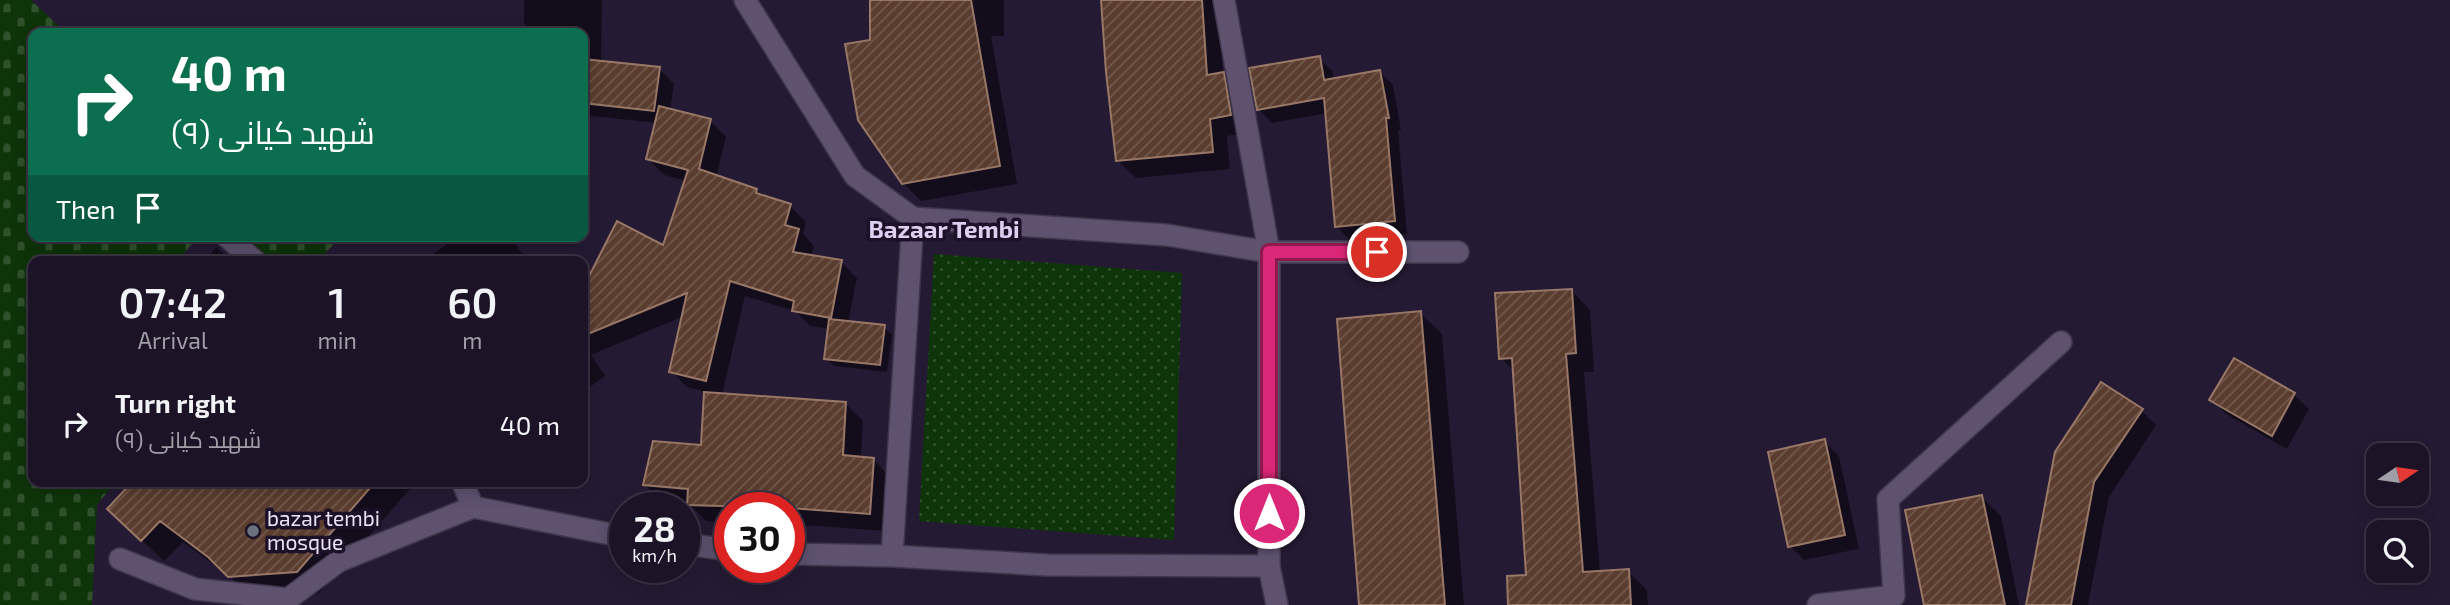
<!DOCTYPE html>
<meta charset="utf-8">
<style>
body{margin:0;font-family:"Exo 2",Cairo,sans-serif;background:#292132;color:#f1f3f6;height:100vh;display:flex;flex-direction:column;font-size:26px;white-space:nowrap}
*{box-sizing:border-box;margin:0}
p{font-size:23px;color:#a09ea7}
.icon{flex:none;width:38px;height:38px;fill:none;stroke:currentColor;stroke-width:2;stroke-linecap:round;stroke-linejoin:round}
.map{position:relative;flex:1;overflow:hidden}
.drawer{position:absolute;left:28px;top:256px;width:560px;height:231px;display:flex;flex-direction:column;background:#1c1426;border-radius:14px;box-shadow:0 4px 18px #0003,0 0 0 2px #3a3343}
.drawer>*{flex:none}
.guide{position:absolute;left:28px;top:28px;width:560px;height:214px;border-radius:14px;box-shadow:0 4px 18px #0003,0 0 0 2px #3a3343;background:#0b6e4f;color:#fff;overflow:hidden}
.needle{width:46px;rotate:77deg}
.buttons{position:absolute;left:2366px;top:443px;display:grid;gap:14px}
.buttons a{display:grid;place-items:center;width:63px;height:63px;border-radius:14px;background:#1c1426;box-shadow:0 4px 18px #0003,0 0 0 2px #3a3343;font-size:35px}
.speed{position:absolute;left:609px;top:492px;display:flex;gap:14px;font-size:35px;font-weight:700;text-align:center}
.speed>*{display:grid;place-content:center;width:91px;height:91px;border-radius:50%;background:#1c1426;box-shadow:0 4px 18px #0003,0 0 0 2px #3a3343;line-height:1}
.speed small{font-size:18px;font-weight:400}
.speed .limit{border:10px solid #d22;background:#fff;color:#111}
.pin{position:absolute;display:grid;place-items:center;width:60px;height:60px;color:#fff;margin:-30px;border:4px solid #fff;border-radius:50%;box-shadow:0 2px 7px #0007}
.me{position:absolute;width:77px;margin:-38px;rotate:0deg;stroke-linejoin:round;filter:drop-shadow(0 0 5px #0008)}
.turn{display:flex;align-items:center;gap:24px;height:147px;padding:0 28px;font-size:32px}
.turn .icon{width:91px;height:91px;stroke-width:2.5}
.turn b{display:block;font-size:49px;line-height:60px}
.then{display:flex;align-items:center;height:66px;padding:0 28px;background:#0003;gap:14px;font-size:26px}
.eta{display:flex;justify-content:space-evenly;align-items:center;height:119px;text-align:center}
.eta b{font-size:42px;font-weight:600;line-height:49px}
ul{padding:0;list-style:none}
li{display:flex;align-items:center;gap:21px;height:98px;padding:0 28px}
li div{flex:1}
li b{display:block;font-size:26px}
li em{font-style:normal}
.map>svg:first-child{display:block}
</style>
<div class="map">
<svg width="2450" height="605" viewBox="0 0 2450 605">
<defs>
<pattern id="grass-dots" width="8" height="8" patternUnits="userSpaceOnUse" patternTransform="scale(1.75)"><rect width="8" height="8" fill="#0e3409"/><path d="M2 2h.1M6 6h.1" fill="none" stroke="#31512d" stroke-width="1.8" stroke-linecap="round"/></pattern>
<pattern id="cemetery-stones" width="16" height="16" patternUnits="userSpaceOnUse" patternTransform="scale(1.75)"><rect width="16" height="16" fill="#0e3409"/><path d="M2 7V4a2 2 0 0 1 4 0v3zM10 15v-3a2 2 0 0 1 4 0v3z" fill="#31512d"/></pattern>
<pattern id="building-hatch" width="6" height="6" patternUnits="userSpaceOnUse" patternTransform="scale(1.75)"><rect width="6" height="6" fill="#5a3d2e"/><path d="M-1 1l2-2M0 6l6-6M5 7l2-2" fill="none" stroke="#72594d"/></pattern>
</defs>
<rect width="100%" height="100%" fill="#251a33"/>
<path fill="url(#grass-dots)" d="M 934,254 L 1182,273 L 1174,540 L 919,521 Z"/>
<path fill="url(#cemetery-stones)" d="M 0,0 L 31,0 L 66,33 L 33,33 L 33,236 L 199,236 L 177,261 L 33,261 L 33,481 L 108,481 L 113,485 L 97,505 L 92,605 L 0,605 Z
M 234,236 L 329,236 L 336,242 L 317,261 L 261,261 Z"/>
<path fill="#0007" d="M 524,0 L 602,0 L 601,59 L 605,63 L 659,69 L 674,84 L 670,111 L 710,121 L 726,137 L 716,177 L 756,191 L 763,197 L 790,206 L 806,222 L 803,234 L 814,246 L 811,257 L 841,262 L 857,278 L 848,323 L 884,327 L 892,335 L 887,372 L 834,366 L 826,358 L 829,329 L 810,326 L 795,311 L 745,296 L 722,395 L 846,404 L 863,421 L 861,458 L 873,459 L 890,477 L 887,531 L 789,524 L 789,508 L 730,508 L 730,523 L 706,521 L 689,504 L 662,502 L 645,485 L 703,447 L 706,392 L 687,387 L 671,371 L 684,316 L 591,355 L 605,376 L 583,392 L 583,292 L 618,224 L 664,248 L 687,181 L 664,175 L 648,159 L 657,123 L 583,115 L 583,33 L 534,33 L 524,23 Z
M 872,0 L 1004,0 L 1004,36 L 991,36 L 1017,184 L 921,201 L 903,183 L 872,42 Z
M 1103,0 L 1218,0 L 1223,74 L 1241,92 L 1248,133 L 1227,136 L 1230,169 L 1136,178 L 1118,161 Z
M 1319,58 L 1332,71 L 1334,80 L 1380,72 L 1393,85 L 1401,130 L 1398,131 L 1407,234 L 1350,240 L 1337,227 L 1327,113 L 1272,123 L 1259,110 Z
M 459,236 L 510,236 L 527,261 L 428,261 L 427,258 Z
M 216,247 L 232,261 L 205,261 Z
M 1571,290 L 1590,310 L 1594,372 L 1584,372 L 1600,572 L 1628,571 L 1647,590 L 1648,605 L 1529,605 L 1515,372 L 1501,358 Z
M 1420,313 L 1442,334 L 1464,605 L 1361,605 Z
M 2234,361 L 2294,395 L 2309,409 L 2287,449 L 2226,414 L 2212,400 Z
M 2102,384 L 2142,411 L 2156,425 L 2109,497 L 2088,605 L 2028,605 Z
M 1824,441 L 1839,456 L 1859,549 L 1804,560 L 1790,546 Z
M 128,481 L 417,481 L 319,593 L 251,598 L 232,578 L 183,542 L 164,561 L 131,530 L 131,485 Z
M 1981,497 L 2001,516 L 2019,605 L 1926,605 Z"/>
<path fill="url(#building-hatch)" stroke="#987767" stroke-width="2" d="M 870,0 L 971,0 L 1000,166 L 902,184 L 858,120 L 845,44 L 870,40 Z
M 1101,0 L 1202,0 L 1207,75 L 1224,72 L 1231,115 L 1210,119 L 1213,152 L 1116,161 L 1106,72 Z
M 1320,56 L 1324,80 L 1380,70 L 1389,118 L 1386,118 L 1395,221 L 1335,227 L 1324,98 L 1257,110 L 1249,68 Z
M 583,59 L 660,67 L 654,111 L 583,103 Z
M 659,106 L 711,119 L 699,169 L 757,189 L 756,193 L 791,204 L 785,225 L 799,229 L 793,252 L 842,260 L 831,318 L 792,311 L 794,301 L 730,281 L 706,381 L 669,372 L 687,293 L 583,336 L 583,288 L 617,221 L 663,245 L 688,170 L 646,159 Z
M 1572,289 L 1576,353 L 1566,354 L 1583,572 L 1629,569 L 1631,605 L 1508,605 L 1507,576 L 1526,575 L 1512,358 L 1499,359 L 1495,293 Z
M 1421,311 L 1445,605 L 1359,605 L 1337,319 Z
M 829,319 L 885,325 L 880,365 L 824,359 Z
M 2234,358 L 2295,393 L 2272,436 L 2209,400 Z
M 2101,382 L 2143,409 L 2094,482 L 2071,605 L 2026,605 L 2055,452 Z
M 704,392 L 846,402 L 843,455 L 874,458 L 870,514 L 789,508 L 687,505 L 688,489 L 643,485 L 653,441 L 701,445 Z
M 1825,439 L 1845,535 L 1788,547 L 1768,452 Z
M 133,481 L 376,481 L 297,572 L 228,577 L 208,557 L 160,521 L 141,541 L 107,509 Z
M 1982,495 L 2005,605 L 1924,605 L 1905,510 Z"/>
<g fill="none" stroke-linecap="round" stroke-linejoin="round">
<g stroke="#3e364a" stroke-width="24">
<path id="minor" d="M 745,0 L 855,176 L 913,218 L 1167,235 L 1269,252 L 1269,566 L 1277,605
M 1224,0 L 1269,252 L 1458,252
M 226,236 L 255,261
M 462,481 L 473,507
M 684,544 L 730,550
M 789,554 L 892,556 L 1047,565 L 1269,566
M 892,556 L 913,218
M 120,559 L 195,589 L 288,599 L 339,561 L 473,507 L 625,537
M 1818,605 L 1894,596 L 1888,499 L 2061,342"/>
</g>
<use href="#minor" stroke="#5e526f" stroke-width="21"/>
</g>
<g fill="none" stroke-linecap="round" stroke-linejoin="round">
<g stroke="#8e194d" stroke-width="18">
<path id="route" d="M 1269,513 L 1269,252 L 1377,252"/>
</g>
<use href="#route" stroke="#db2777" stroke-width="12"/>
</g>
<circle fill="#6b7280" stroke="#1c1128" stroke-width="2.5" cx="253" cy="531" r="7"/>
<g text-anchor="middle" stroke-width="7" stroke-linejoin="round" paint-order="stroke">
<g font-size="21" fill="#e9e3f4" stroke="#1c1128" text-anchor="start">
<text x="267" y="526">bazar tembi<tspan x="267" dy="24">mosque</tspan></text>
</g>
<g font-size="24" font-weight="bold" fill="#dccff0" stroke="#1c1128">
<text x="944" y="238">Bazaar Tembi</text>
</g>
</g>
</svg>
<div class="buttons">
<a><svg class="needle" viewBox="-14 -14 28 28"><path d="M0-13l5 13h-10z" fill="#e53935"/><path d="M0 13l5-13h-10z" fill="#a09ea7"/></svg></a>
<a><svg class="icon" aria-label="search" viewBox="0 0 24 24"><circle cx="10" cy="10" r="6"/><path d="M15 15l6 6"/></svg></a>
</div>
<div class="speed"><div>28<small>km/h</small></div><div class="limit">30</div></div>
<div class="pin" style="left:1377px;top:252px;background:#d93025"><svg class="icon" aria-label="arrive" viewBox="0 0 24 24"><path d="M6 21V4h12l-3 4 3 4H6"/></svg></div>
<svg class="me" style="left:1269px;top:513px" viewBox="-20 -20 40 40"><circle r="17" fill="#db2777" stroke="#fff" stroke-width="3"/><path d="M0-11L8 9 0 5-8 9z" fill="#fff"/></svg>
<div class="guide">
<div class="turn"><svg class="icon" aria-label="right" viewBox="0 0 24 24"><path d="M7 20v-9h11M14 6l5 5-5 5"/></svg><div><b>40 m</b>شهید کیانی (۹)</div></div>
<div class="then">Then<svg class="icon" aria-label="arrive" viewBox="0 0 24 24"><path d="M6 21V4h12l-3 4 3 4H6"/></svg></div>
</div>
<section class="drawer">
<div class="eta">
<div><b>07:42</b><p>Arrival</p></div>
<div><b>1</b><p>min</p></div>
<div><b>60</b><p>m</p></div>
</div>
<ul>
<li><svg class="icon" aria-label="right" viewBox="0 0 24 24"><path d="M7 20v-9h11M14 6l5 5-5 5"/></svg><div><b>Turn right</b><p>شهید کیانی (۹)</p></div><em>40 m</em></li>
</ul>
</section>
</div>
